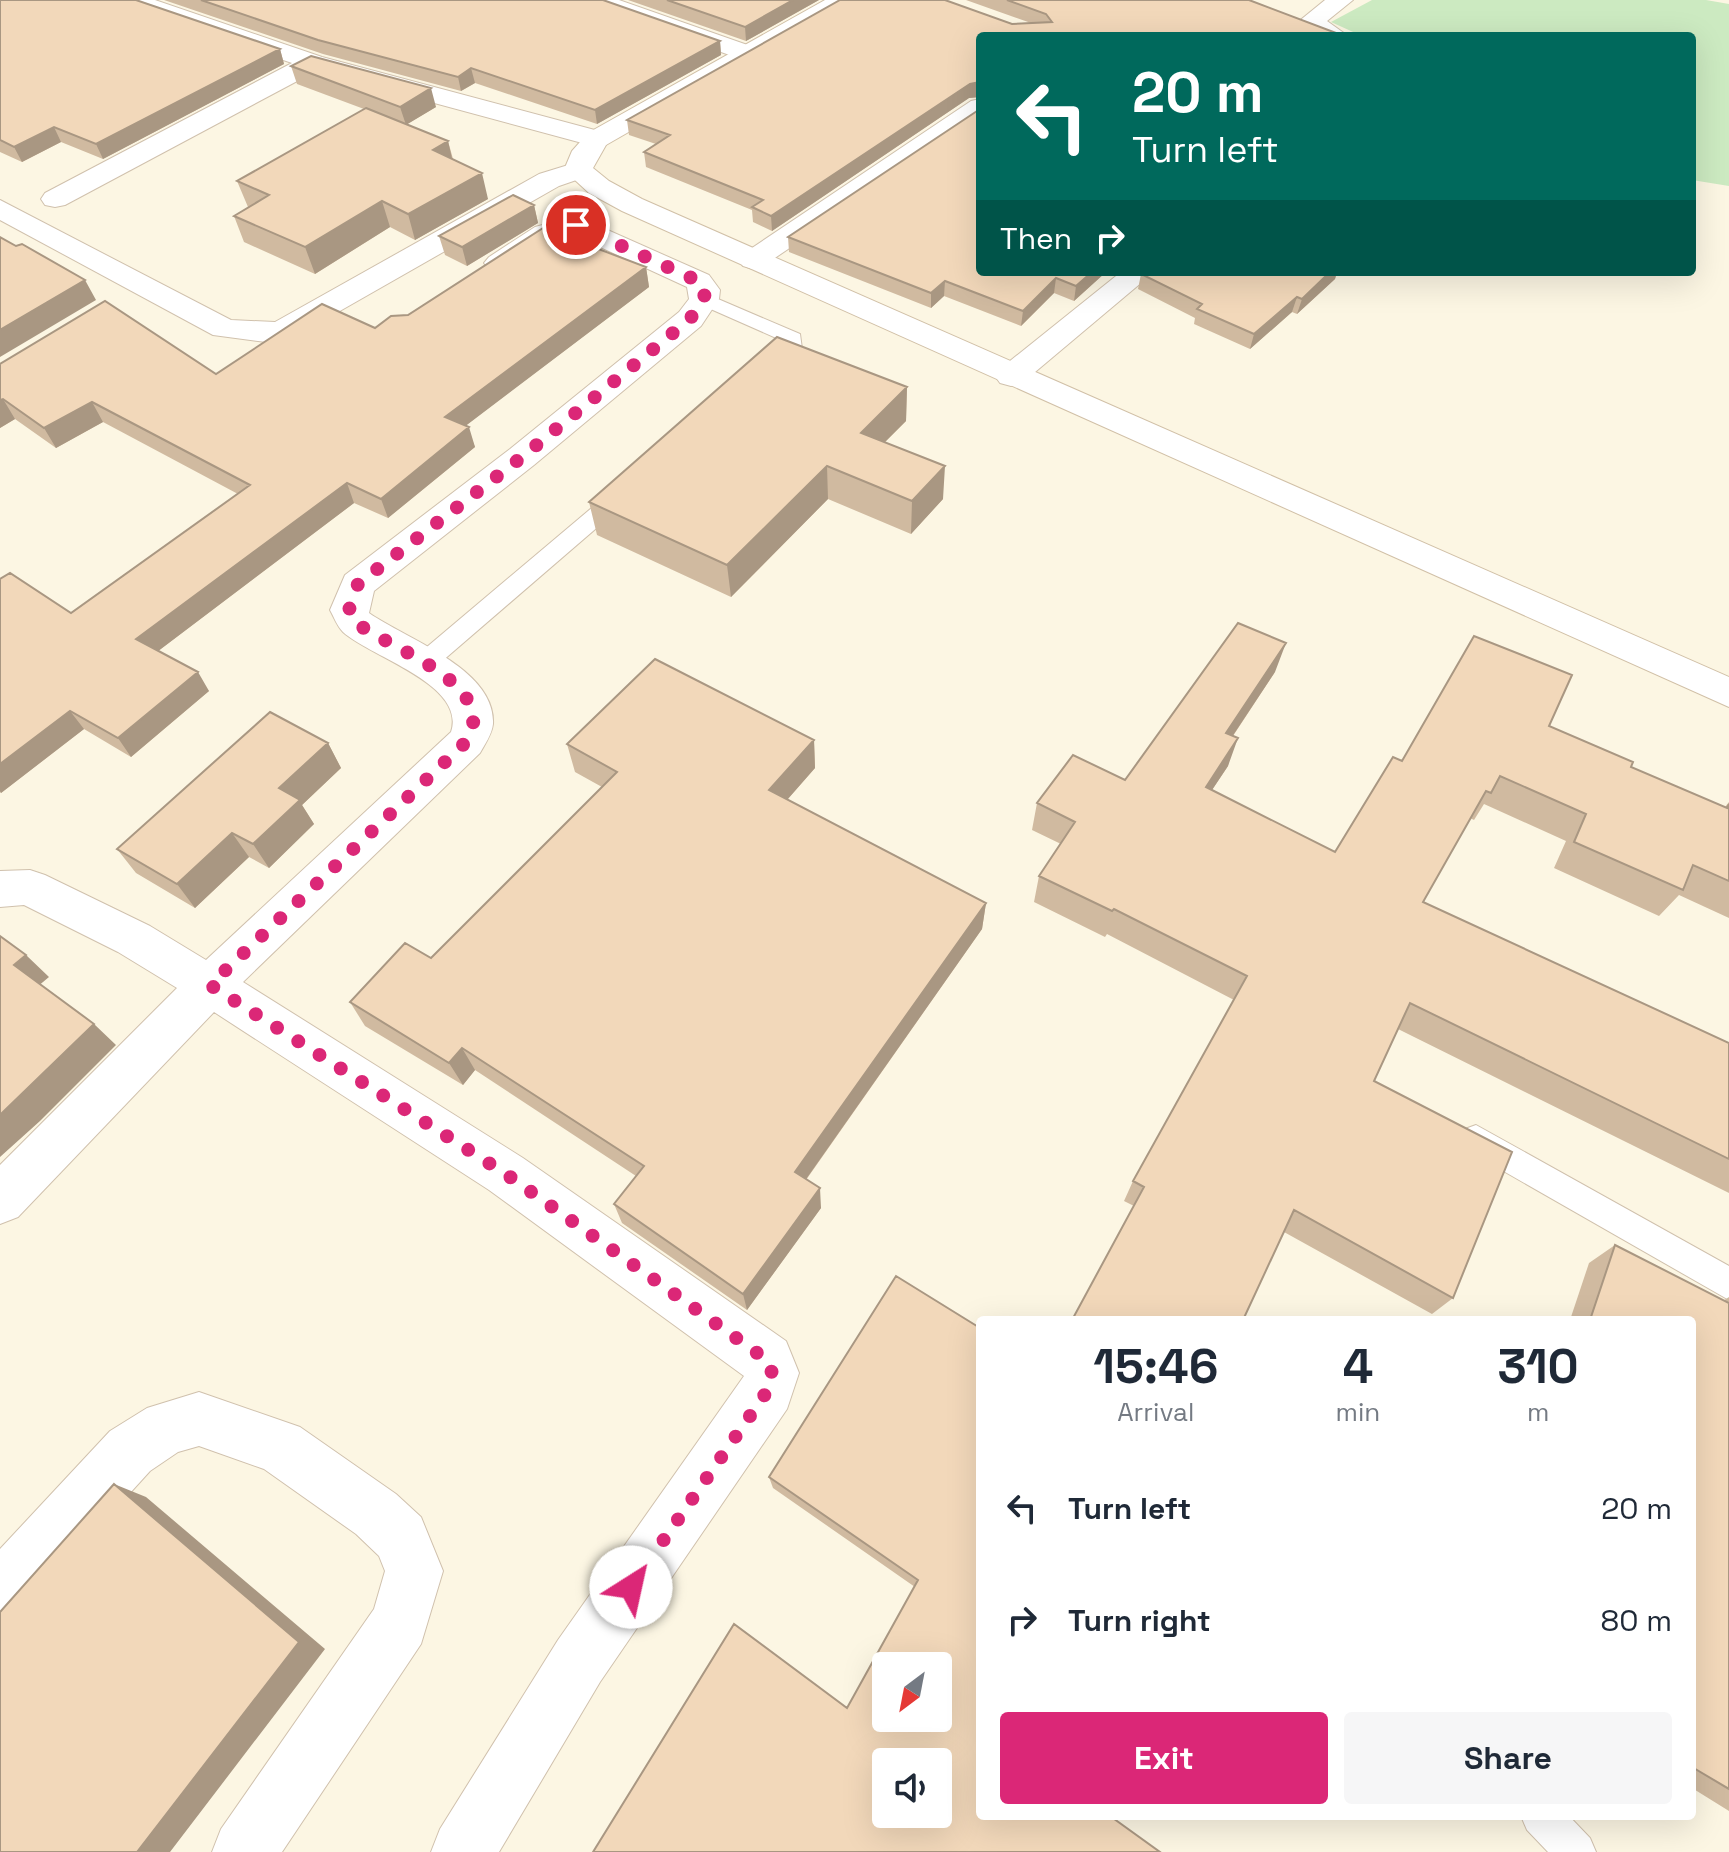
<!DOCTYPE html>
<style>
body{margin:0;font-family:"Space Grotesk",sans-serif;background:#f6f6f7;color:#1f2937;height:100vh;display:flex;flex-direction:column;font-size:30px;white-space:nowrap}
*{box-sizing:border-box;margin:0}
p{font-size:26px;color:#747a83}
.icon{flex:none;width:44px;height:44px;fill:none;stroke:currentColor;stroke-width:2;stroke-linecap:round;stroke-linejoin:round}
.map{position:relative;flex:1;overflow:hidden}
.sheet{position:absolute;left:976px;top:1316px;width:720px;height:504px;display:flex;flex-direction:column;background:#fff;border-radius:8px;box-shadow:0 8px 32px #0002}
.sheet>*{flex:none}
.guide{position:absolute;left:976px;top:32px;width:720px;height:244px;border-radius:8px;box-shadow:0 8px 32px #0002;background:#00695c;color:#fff;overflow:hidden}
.needle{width:52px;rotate:212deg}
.tools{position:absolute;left:872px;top:1652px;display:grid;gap:16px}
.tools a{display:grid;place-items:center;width:80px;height:80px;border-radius:8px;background:#fff;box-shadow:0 8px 32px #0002;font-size:40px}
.pin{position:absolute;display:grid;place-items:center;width:68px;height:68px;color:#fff;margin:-34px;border:4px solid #fff;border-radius:50%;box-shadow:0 2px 8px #0007}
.me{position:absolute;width:88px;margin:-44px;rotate:35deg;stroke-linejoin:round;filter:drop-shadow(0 0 6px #0008)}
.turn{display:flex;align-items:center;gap:28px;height:168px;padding:0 24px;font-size:36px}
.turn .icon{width:104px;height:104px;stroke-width:2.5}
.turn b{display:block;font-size:56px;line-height:68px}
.then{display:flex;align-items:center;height:76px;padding:0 24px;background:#0003;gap:16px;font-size:30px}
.eta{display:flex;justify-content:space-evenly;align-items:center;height:136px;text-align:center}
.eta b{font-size:48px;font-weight:700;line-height:56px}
.action{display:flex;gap:16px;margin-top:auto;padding:16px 24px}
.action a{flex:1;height:92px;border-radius:8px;background:#db2777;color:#fff;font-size:32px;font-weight:700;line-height:92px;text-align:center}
.action a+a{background:#f6f6f7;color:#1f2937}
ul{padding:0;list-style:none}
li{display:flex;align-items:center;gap:24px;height:112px;padding:0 24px}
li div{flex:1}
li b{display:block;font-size:30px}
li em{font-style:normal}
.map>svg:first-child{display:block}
</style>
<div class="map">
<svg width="1729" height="1852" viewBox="0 0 1729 1852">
<rect width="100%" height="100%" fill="#fcf6e3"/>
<path fill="#cceac1" d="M 1372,0 L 1706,0 L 1729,4 L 1729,186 L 1692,180 L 1692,36 L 1362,36 L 1331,22 Z"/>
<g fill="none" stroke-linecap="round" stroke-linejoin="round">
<g stroke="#d0c1ad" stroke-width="2">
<path id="lane" d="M 704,293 L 800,334 L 802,349 L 775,373 L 761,373 L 758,369 L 782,347 L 783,341 L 697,303 L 694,299 L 697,295 Z
M 621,488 L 629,490 L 632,495 L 629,500 L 433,669 L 424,672 L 415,669 L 412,663 L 415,657 L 613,490 Z
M 1476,1125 L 1729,1266 L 1729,1300 L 1465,1149 L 1461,1139 L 1465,1129 Z
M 1521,1816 L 1569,1816 L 1590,1838 L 1596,1852 L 1548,1852 L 1527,1830 Z"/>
</g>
<g stroke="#d0c1ad" stroke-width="2">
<path id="street" d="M 120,0 L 155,0 L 322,57 L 606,133 L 610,139 L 606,145 L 597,147 L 316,71 L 65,205 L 55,207 L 45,205 L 41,199 L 45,193 L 292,63 L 124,5 Z
M 584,0 L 619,0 L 756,48 L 759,53 L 756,58 L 738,58 L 588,5 Z
M 1325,0 L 1353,0 L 1327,21 L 1348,36 L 1318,36 L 1298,22 Z
M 980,99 L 980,119 L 763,266 L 753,269 L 743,266 L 738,260 L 743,254 L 971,101 Z
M 578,162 L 588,164 L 592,170 L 588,176 L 559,186 L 296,336 L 266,342 L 213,335 L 0,220 L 0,200 L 231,320 L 275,322 L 539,174 Z
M 576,216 L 709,275 L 720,290 L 719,299 L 701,326 L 534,465 L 374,591 L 369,613 C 406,639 496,669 493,724 C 492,734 485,744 480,753 L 243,982 L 523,1158 L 786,1341 L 799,1373 L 787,1409 L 600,1682 L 499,1852 L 431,1852 L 440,1829 L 558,1640 L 744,1376 L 489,1190 L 214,1012 L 18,1217 L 0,1224 L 0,1165 L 177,988 L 118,952 L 24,905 L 0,907 L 0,871 L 30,870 L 45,875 L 150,926 L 206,960 L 451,732 C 467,684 370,657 343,632 C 337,626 334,617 330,610 L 345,575 L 510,449 L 679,312 L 689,299 L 687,287 L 572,234 C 542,239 519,277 489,269 L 484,263 L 489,257 L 535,227 Z
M 1121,272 L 1154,272 L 1022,383 L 1011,386 L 1000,383 L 995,376 L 1000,369 Z
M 199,1392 L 300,1427 L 396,1494 L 421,1517 L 443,1571 L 421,1644 L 282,1852 L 212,1852 L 221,1829 L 374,1609 L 385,1571 L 379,1556 L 356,1534 L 264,1469 L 199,1446 L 178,1452 L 150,1471 L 21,1613 L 0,1621 L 0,1549 L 110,1431 L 147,1408 Z"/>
</g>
<g stroke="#d1c0a7" stroke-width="2">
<path id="secondary" d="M 825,0 L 854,0 L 850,5 L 606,145 L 593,168 L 609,181 L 642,199 L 1729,677 L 1729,707 L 622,211 L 589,193 L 564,170 L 572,151 L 588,133 Z"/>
</g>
<use href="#lane" fill="#fff" fill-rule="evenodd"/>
<use href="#street" fill="#fff" fill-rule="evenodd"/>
<use href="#secondary" fill="#fff" fill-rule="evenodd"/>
</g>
<path fill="#d0baa0" d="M 0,0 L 280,49 L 284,64 L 103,159 L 61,142 L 22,162 L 0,152 Z
M 164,0 L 603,0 L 720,41 L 721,55 L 597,124 L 475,83 L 461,91 L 323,54 Z
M 628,0 L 819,0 L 746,41 Z
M 966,0 L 1249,0 L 980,36 L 980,97 L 969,98 L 772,231 L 753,222 L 752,210 L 646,167 L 644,152 L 656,144 L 629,135 L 627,120 L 1012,24 L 1031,23 Z
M 291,66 L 436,107 L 407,124 L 448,141 L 453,159 L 488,199 L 415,240 L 390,227 L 315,274 L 244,242 L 234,216 L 248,207 L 237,181 L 364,109 L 297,84 Z
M 534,205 L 538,223 L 467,266 L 445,255 L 439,236 Z
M 788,237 L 980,272 L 1117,272 L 1111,276 L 1105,273 L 1074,301 L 1054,293 L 1021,326 L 944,296 L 931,308 L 789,252 Z
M 646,267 L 649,287 L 466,425 L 475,447 L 388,518 L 354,503 L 158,651 L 209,691 L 131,757 L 84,729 L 1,793 L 0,792 L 0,579 L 71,613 L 238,494 L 103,422 L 56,448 L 15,419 L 0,428 L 0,364 L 216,374 L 375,328 L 408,315 Z
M 1143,272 L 1337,272 L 1335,279 L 1297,314 L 1292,312 L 1250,349 L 1194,324 L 1195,318 L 1138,289 L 1141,274 Z
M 907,387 L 906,421 L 885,442 L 943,499 L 911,534 L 828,499 L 731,597 L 597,535 L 589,502 Z
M 1275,672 L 1233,736 L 1228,766 L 1212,790 L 1335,852 L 1402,761 L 1549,726 L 1631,767 L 1725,807 L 1729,802 L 1729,918 L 1679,895 L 1659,916 L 1554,868 L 1566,841 L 1484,804 L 1474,820 L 1470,818 L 1423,902 L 1729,1043 L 1729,1193 L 1398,1029 L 1374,1081 L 1453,1298 L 1432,1314 L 1284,1232 L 1134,1206 L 1124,1201 L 1133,1181 L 1234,1000 L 1107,934 L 1105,937 L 1034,902 L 1039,876 L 1061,844 L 1032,830 L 1037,803 L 1125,780 Z
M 814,740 L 815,768 L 787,800 L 986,903 L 982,929 L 806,1180 L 821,1208 L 747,1310 L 622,1223 L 614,1204 L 636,1176 L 475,1070 L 463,1085 L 365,1026 L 350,1002 L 431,958 L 602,787 L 575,772 L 567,744 Z
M 328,743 L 341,768 L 302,805 L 314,824 L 269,868 L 249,857 L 195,908 L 136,873 L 117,849 Z
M 1615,1245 L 1723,1301 L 1729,1297 L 1729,1811 L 1692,1788 L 1692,1320 L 1570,1320 L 1589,1263 Z
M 980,1328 L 980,1816 L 847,1708 L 915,1587 L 773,1488 L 769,1477 Z"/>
<path fill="#a99782" d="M 793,0 L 819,0 L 746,41 L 745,27 Z
M 720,41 L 721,55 L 597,124 L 595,110 Z
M 280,49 L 284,64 L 103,159 L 96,144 Z
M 471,68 L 475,83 L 461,91 L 458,77 Z
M 980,82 L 980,97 L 969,98 L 772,231 L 771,216 L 970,84 Z
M 431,88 L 436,107 L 406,125 L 400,107 Z
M 54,127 L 61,142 L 22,162 L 14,147 Z
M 448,141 L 454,167 L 433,150 Z
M 482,173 L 488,199 L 415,240 L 408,214 Z
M 382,201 L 390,227 L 315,274 L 305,247 Z
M 534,205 L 538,223 L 467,266 L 462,247 Z
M 646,267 L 649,287 L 451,437 L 445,417 Z
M 1092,272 L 1106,272 L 1074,301 L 1076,286 Z
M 1330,272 L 1337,272 L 1335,279 L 1297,314 L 1302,299 Z
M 1056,278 L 1054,293 L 1021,326 L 1023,311 Z
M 85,280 L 96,300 L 0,357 L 0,330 Z
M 945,281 L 944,296 L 931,308 L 931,293 Z
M 1297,297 L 1292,312 L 1250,349 L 1254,334 Z
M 907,387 L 906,421 L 861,466 L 861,433 Z
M 3,399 L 15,419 L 0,428 L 0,400 Z
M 92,402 L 103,422 L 56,448 L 44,428 Z
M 469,427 L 475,447 L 388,518 L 381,499 Z
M 827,466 L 828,499 L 731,597 L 727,565 Z
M 945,466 L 943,499 L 911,534 L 912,501 Z
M 347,483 L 354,503 L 149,658 L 136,639 Z
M 1286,643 L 1275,672 L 1216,761 L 1226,733 Z
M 198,672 L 209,691 L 131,757 L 118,738 Z
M 70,711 L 84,729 L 1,793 L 0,791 L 0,764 Z
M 1238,738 L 1228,766 L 1196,814 L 1206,787 Z
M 814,740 L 815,768 L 772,817 L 769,790 Z
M 328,743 L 341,768 L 302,805 L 314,824 L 269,868 L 253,844 L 279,788 Z
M 232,833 L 249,857 L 195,908 L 177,884 Z
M 986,903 L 982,929 L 797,1192 L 795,1172 Z
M 26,955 L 49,977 L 37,987 L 14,965 Z
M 94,1024 L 116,1045 L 40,1121 L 0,1157 L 0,1115 Z
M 462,1048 L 475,1070 L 463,1085 L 449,1063 Z
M 820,1188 L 821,1208 L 747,1310 L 743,1294 Z
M 114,1484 L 146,1497 L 325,1649 L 170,1852 L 137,1852 Z"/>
<path fill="#f2d8ba" stroke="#a99782" stroke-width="2" fill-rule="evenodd" d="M 0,0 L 136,0 L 280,49 L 96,144 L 54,127 L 14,147 L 0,140 Z
M 201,0 L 603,0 L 720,41 L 595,110 L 471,68 L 458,77 L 318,40 Z
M 667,0 L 793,0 L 745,27 Z
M 840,0 L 945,0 L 1012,24 L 1052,22 L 1046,14 L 1007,0 L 1249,0 L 1344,36 L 980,36 L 980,82 L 970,84 L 771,216 L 752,207 L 763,200 L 644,152 L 670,135 L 627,120 Z
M 311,56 L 431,88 L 400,107 L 291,66 Z
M 366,108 L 448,141 L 433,150 L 482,173 L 408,214 L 382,201 L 305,247 L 234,216 L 269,195 L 237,181 Z
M 980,109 L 980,272 L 1092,272 L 1076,286 L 1056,278 L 1023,311 L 945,281 L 931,293 L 788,237 Z
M 513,195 L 534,205 L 462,247 L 439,236 Z
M 543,228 L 646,267 L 445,417 L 469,427 L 381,499 L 347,483 L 136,639 L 198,672 L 118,738 L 70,711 L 0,764 L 0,579 L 10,573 L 71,613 L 250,485 L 92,402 L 44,428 L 3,399 L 0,400 L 0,364 L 105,301 L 216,374 L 322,304 L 375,328 L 391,316 L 408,315 Z
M 0,237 L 16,246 L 22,244 L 85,280 L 0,330 Z
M 1143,272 L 1330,272 L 1302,299 L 1297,297 L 1254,334 L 1197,309 L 1202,304 L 1141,274 Z
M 777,337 L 907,387 L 861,433 L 945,466 L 912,501 L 827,466 L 727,565 L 589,502 Z
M 1238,623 L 1286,643 L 1226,733 L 1238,738 L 1206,787 L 1335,852 L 1393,757 L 1402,761 L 1474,636 L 1572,675 L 1549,726 L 1633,762 L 1631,767 L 1727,808 L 1729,804 L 1729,881 L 1693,865 L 1683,890 L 1574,842 L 1586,814 L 1500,776 L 1491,793 L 1486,791 L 1423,902 L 1729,1043 L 1729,1159 L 1410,1003 L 1374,1081 L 1512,1152 L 1453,1298 L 1294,1210 L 1243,1320 L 1072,1320 L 1144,1187 L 1133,1181 L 1247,976 L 1114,909 L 1112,911 L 1039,876 L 1075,822 L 1037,803 L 1073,755 L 1125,780 Z
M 655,659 L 814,740 L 769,790 L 986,903 L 795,1172 L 820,1188 L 743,1294 L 614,1204 L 644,1166 L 462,1048 L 449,1063 L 350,1002 L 405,943 L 431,958 L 617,772 L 567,744 Z
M 270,712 L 328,743 L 279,788 L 300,800 L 253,844 L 232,833 L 177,884 L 117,849 Z
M 0,936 L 26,955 L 14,965 L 94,1024 L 0,1115 Z
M 1615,1245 L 1729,1303 L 1729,1789 L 1692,1767 L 1692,1320 L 1590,1320 Z
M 896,1276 L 980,1328 L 980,1816 L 1110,1816 L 1160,1852 L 593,1852 L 734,1624 L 847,1708 L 918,1580 L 769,1477 ZM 886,1666 L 938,1666 L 938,1718 L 886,1718 ZM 886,1762 L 938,1762 L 938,1814 L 886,1814 Z
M 114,1484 L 299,1642 L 137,1852 L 0,1852 L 0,1612 Z"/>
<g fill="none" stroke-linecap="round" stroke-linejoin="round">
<path stroke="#db2777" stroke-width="14" stroke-dasharray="0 25.2" d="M 576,225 L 698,281 L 705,290 L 704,299 L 690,319 L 522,457 L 358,584 L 349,610 L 354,621 C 384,646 479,676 473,724 C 473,730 468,737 466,742 L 210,985 L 506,1174 L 767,1360 L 772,1373 L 768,1390 L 631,1587"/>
</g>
</svg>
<div class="tools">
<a><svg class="needle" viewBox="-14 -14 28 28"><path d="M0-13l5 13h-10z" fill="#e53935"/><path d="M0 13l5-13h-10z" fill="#747a83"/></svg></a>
<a><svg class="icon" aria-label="sound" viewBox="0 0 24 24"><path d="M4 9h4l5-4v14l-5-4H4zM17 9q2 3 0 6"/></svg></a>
</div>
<div class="pin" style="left:576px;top:225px;background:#d93025"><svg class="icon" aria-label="arrive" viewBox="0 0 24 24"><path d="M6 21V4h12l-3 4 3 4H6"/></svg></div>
<svg class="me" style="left:631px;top:1587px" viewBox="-20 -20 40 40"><circle r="19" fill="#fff"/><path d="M0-13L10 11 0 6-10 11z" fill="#db2777"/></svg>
<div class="guide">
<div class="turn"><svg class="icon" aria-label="left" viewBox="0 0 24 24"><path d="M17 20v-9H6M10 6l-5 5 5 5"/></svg><div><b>20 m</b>Turn left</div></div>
<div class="then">Then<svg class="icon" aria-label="right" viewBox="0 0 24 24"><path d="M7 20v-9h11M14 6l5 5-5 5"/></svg></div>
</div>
<section class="sheet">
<div class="eta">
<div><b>15:46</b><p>Arrival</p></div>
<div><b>4</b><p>min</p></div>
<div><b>310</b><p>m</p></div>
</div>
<ul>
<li><svg class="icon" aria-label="left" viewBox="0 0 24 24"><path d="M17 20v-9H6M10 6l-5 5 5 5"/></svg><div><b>Turn left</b></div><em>20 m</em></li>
<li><svg class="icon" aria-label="right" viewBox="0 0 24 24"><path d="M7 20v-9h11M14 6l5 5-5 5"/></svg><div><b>Turn right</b></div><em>80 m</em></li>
</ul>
<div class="action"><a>Exit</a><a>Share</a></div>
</section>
</div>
